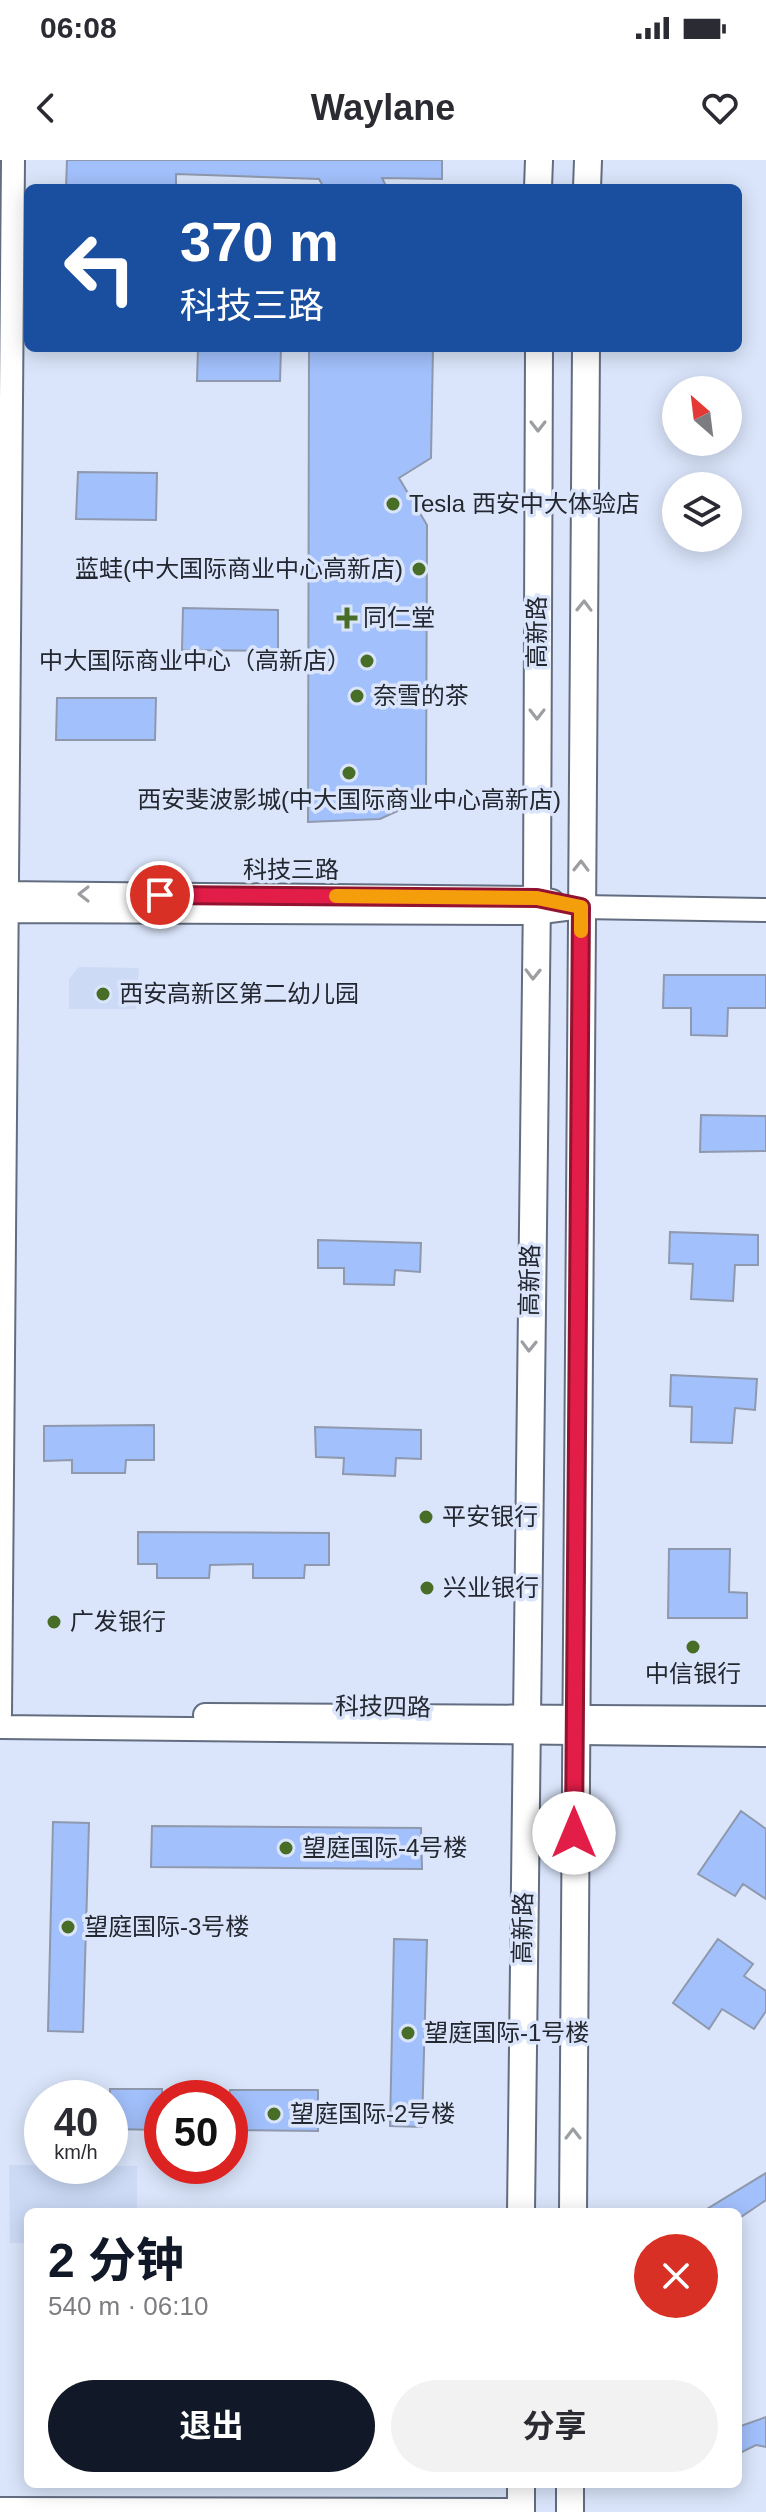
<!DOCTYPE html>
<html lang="zh">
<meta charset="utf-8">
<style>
body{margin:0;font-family:Helvetica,"Noto Sans SC",sans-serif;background:#f2f2f3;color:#2b2b33;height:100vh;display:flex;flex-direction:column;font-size:30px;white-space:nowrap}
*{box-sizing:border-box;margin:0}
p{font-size:26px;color:#7c7c81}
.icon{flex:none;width:44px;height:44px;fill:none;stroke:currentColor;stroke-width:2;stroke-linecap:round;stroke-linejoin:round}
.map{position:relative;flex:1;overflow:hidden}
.details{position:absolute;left:24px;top:2048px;width:718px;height:280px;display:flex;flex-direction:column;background:#fff;border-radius:12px;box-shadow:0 4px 20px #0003}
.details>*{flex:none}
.top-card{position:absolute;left:24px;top:24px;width:718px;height:168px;border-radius:12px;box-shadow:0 4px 20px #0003;background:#1a4fa0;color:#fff;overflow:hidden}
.needle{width:52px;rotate:332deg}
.buttons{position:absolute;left:662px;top:216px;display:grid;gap:16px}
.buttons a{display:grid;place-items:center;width:80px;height:80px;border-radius:50%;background:#fff;box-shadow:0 4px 20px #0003;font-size:40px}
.speed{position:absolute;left:24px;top:1920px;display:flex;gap:16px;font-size:40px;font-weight:700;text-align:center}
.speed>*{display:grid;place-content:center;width:104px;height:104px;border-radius:50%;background:#fff;box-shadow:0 4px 20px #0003;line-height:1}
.speed small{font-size:20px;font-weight:400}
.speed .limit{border:12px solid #d22;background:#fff;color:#111}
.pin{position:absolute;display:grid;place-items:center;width:68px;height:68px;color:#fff;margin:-34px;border:4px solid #fff;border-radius:50%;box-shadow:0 2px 8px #0007}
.me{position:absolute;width:88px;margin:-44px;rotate:0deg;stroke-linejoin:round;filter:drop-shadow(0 0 6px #0008)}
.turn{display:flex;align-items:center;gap:28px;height:168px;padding:0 24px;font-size:36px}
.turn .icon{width:104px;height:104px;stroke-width:2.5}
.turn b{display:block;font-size:56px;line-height:68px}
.round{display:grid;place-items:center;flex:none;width:84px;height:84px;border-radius:42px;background:#f2f2f3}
.head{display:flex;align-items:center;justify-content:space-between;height:136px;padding:0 24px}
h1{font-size:48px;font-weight:700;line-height:60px;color:#111827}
.primary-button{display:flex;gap:16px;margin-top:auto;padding:16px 24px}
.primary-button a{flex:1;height:92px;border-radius:48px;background:#111827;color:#fff;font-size:32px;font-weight:700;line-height:92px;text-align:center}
.primary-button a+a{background:#f2f2f3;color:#2b2b33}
.status{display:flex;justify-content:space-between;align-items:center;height:56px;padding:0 40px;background:#fff;direction:ltr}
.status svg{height:22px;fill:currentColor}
header{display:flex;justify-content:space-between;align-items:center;height:104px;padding:0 24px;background:#fff;font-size:36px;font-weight:700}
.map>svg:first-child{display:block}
</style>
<div class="status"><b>06:08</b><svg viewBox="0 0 49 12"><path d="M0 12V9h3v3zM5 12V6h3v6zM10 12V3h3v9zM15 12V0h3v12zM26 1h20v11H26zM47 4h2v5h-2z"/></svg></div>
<header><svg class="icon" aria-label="back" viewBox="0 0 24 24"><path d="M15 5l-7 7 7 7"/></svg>Waylane<svg class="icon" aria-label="heart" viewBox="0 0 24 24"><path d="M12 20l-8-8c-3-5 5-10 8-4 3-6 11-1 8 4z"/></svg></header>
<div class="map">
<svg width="766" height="2352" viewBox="0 0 766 2352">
<rect width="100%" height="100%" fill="#dae5fb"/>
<path fill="#ccdaf6" d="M 79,807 L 139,808 L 136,849 L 69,849 L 69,819 Z
M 9,2005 L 137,2006 L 137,2052 L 28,2052 L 28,2083 L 10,2083 Z"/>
<path fill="#a2c0fc" stroke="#8f99ad" stroke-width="2" d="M 67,0 L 442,0 L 442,19 L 382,18 L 387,28 L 324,28 L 319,19 L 176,14 L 176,28 L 66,28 Z
M 198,188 L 281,188 L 280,221 L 197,221 Z
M 309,188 L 433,188 L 431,298 L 399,318 L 427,365 L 426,638 L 380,659 L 308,662 Z
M 78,312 L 157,313 L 156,360 L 76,359 Z
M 183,448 L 278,450 L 278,491 L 182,490 Z
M 57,538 L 156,538 L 155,580 L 56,580 Z
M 664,815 L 766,815 L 766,848 L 728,848 L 727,876 L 691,875 L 691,848 L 663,848 Z
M 701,955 L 766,956 L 766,991 L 700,992 Z
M 670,1072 L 758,1075 L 758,1105 L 735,1105 L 733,1141 L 691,1139 L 693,1104 L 669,1103 Z
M 318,1080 L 421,1083 L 420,1112 L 395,1110 L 394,1125 L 344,1124 L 344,1108 L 318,1108 Z
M 671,1215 L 757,1219 L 755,1250 L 735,1248 L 732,1283 L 691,1282 L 692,1247 L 670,1246 Z
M 154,1265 L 154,1300 L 126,1300 L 125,1313 L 72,1313 L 72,1300 L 44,1301 L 44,1266 Z
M 315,1267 L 421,1270 L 421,1299 L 396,1298 L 395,1316 L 343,1314 L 344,1298 L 316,1297 Z
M 138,1372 L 329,1373 L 329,1405 L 305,1405 L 304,1418 L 253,1418 L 253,1404 L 210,1405 L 209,1418 L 157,1418 L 157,1404 L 138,1404 Z
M 669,1389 L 730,1389 L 729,1432 L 747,1433 L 747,1458 L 668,1458 Z
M 741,1651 L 766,1669 L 766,1739 L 743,1724 L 735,1736 L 698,1714 Z
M 53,1662 L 89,1663 L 83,1872 L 48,1871 Z
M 152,1666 L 421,1668 L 422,1709 L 151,1707 Z
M 394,1779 L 427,1780 L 422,1967 L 390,1966 Z
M 718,1779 L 753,1804 L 744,1816 L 766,1831 L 766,1851 L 754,1869 L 722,1849 L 709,1869 L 673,1843 Z
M 110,1929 L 162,1929 L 162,1970 L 110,1969 Z
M 230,1930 L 318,1930 L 318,1971 L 230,1970 Z
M 766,2013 L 766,2040 L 738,2059 L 738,2052 L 702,2052 Z
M 766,2257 L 766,2287 L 756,2285 L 738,2294 L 738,2267 Z"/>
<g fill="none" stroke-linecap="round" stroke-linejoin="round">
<g stroke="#636d80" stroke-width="26">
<path id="tertiary" d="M 0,733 L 537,738 L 552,741
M 0,751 L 534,753 L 581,747 L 766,750
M 0,1554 L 13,0
M 205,1555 L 766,1558
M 0,1567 L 766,1575
M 0,2349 L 521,2350"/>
</g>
<g stroke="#636d80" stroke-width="30">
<path id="secondary" d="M 538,28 L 539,0
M 587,28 L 588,0
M 521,2052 L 537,738 L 539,188
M 573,2052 L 586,188
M 521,2324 L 521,2352
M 570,2352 L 570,2324"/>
</g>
<use href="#tertiary" stroke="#fff" stroke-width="22"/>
<use href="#secondary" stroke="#fff" stroke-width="26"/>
</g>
<defs><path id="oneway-chevron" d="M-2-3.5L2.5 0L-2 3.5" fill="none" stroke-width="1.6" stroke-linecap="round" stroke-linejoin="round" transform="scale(2)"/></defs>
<g stroke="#9c9ea1">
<use href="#oneway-chevron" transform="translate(538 266) rotate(90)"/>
<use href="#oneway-chevron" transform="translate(584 446) rotate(-89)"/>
<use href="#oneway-chevron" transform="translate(537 554) rotate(90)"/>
<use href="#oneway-chevron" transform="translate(581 706) rotate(-89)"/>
<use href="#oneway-chevron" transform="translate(84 734) rotate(-180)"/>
<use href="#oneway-chevron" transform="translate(533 814) rotate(91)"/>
<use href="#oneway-chevron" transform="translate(529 1186) rotate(91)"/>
<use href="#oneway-chevron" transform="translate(573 1974) rotate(-90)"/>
</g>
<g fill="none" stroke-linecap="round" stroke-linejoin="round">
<g stroke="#92132f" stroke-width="20">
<path id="route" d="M 160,735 L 537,738 L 581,747 L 574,1673"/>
</g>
<use href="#route" stroke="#e11d48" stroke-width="14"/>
<path stroke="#f59e0b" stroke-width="14" d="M 336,736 L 537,738 L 581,747 L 581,771"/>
</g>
<g fill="#486d26" stroke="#dae5fb" stroke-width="3">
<circle cx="393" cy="344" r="8"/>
<circle cx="419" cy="409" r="8"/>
<path d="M343 446h8v8h8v8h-8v8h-8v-8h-8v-8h8z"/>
<circle cx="367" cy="501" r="8"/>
<circle cx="357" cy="536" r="8"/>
<circle cx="349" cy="613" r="8"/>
<circle cx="103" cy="834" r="8"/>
<circle cx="426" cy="1357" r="8"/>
<circle cx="427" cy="1428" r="8"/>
<circle cx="54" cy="1462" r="8"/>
<circle cx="693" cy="1487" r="8"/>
<circle cx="286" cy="1688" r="8"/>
<circle cx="68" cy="1767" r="8"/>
<circle cx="408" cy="1873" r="8"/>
<circle cx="274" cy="1954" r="8"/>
</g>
<g text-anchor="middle" stroke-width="7" stroke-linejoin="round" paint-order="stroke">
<g font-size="24" fill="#23272f" stroke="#dae5fb" text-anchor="start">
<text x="409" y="352">Tesla 西安中大体验店</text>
<text x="403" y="417" text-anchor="end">蓝蛙(中大国际商业中心高新店)</text>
<text x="363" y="466">同仁堂</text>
<text x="351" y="509" text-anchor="end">中大国际商业中心（高新店）</text>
<text x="373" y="544">奈雪的茶</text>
<text x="349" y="648" text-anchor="middle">西安斐波影城(中大国际商业中心高新店)</text>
<text x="119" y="842">西安高新区第二幼儿园</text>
<text x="442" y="1365">平安银行</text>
<text x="443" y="1436">兴业银行</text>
<text x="70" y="1470">广发银行</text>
<text x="693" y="1522" text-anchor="middle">中信银行</text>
<text x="302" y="1696">望庭国际-4号楼</text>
<text x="84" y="1775">望庭国际-3号楼</text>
<text x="424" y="1881">望庭国际-1号楼</text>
<text x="290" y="1962">望庭国际-2号楼</text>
</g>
<g font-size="24" fill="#23272f" stroke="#dae5fb">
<text transform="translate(537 472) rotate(-90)" y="8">高新路</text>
<text x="291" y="718">科技三路</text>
<text transform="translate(530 1120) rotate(-89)" y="8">高新路</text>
<text transform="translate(383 1547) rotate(1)" y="8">科技四路</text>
<text transform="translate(523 1768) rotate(-89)" y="8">高新路</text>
</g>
</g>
</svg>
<div class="buttons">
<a><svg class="needle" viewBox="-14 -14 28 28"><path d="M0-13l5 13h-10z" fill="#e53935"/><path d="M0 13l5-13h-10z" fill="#7c7c81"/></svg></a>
<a><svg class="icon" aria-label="layers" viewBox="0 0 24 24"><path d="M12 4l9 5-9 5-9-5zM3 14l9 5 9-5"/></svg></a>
</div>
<div class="speed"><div>40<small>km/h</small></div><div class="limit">50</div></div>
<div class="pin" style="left:160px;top:735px;background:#d93025"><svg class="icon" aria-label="arrive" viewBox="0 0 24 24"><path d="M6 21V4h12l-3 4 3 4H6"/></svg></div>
<svg class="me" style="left:574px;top:1673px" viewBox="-20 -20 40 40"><circle r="19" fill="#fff"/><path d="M0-13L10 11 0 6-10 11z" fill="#e11d48"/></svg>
<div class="top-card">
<div class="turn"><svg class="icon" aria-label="left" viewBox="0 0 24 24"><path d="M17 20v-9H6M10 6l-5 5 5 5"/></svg><div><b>370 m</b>科技三路</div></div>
</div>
<section class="details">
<div class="head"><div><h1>2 分钟</h1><p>540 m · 06:10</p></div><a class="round" style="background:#d93025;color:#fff"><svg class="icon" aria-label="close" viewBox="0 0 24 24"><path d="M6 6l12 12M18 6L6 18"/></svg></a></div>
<div class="primary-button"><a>退出</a><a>分享</a></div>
</section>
</div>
